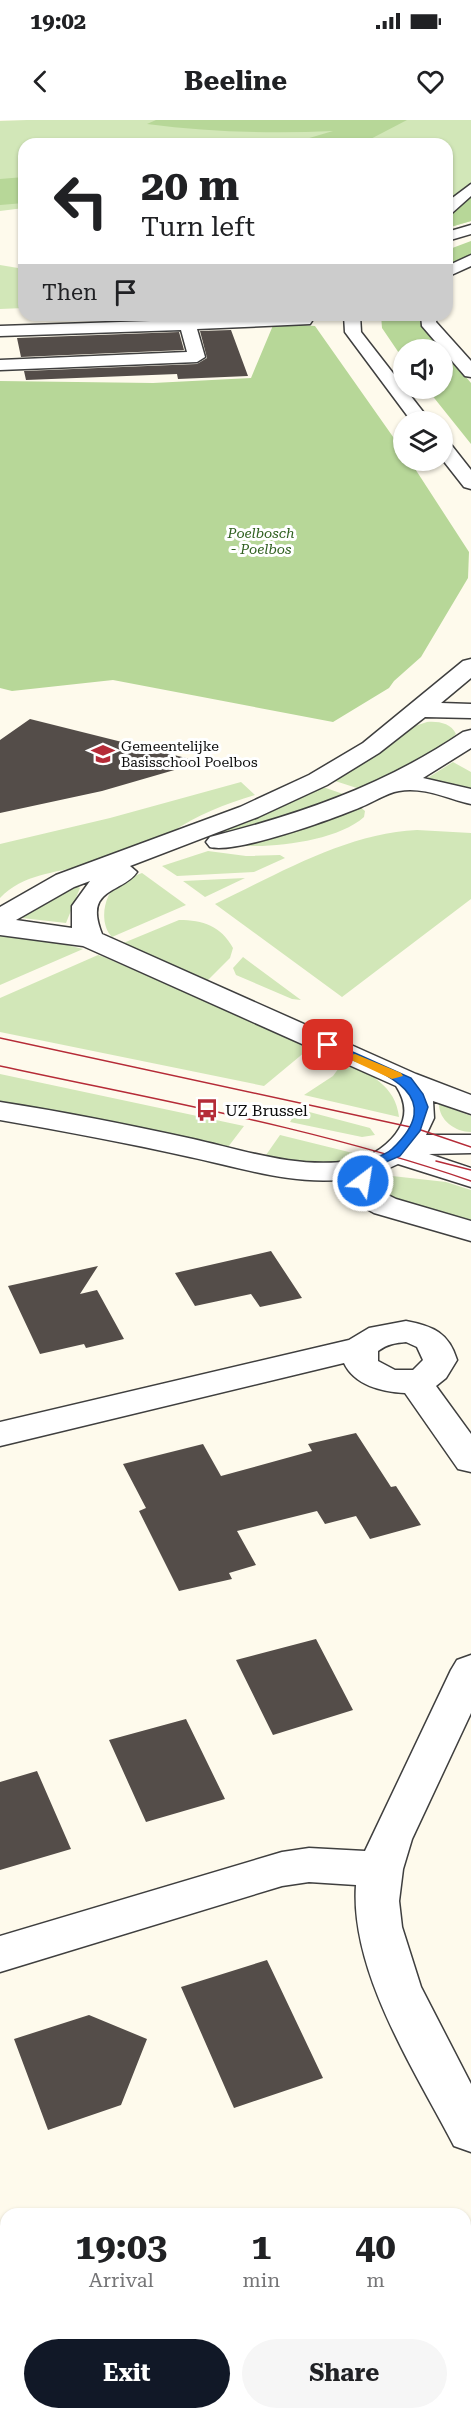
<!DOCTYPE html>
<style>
body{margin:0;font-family:"Roboto Serif",serif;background:#f6f6f6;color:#202124;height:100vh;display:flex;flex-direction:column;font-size:22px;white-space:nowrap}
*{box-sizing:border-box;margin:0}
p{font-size:20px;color:#757577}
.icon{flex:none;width:33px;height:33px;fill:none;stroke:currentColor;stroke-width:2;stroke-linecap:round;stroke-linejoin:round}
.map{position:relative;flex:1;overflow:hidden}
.side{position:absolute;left:0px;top:2088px;width:471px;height:212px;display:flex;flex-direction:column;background:#fff;border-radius:18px 18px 0 0;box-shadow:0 2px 4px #0004}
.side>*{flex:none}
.banner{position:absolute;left:18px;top:18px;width:435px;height:183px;border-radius:18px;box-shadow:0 2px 4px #0004;background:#fff;color:#202124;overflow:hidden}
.controls{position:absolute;left:393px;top:219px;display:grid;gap:12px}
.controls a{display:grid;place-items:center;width:60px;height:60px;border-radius:50%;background:#fff;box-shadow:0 2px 4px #0004;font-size:30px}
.pin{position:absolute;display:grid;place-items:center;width:51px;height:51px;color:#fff;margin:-26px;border-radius:12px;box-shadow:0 3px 9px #0006}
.me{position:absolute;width:66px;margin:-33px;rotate:31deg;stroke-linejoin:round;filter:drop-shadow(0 0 4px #0008)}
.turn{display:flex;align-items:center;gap:21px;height:126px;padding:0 24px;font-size:27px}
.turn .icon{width:78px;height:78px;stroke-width:2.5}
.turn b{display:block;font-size:42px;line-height:51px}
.then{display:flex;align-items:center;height:57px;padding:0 24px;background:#0003;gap:12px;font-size:22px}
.eta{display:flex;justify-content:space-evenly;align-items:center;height:102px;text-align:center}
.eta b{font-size:36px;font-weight:700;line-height:42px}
.primary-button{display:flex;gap:12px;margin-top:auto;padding:12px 24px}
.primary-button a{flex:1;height:69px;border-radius:36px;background:#111827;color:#fff;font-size:24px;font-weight:700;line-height:69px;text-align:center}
.primary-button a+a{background:#f6f6f6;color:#202124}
.status{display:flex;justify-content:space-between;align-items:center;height:42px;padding:0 30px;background:#fff;direction:ltr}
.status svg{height:16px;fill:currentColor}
header{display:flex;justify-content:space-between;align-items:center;height:78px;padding:0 24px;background:#fff;font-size:27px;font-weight:700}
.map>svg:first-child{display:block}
</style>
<div class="status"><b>19:02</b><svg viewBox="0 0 49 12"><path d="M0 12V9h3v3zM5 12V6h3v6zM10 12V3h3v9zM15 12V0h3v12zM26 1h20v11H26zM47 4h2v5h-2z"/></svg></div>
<header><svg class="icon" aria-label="back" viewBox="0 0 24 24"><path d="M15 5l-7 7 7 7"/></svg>Beeline<svg class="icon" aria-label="heart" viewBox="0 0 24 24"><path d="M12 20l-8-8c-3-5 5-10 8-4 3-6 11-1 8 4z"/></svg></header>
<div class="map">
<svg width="471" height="2299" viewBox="0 0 471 2299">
<rect width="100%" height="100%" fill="#fefaec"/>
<path fill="#d2e7b8" d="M 27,0 L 471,0 L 471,101 L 447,108 L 456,76 L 447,76 L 447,24 L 24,24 L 24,88 L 0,91 L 0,1 Z
M 0,145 L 24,149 L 24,188 L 0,189 Z
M 427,602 C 438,601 451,603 456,614 L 445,626 L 363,670 L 332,660 L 415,606 Z
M 453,642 L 471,652 L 471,669 L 426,659 Z
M 241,662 L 255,675 C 225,684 196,695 171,713 C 160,721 101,741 85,745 C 55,753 23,754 0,778 L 0,724 L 110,698 Z
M 320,666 L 349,676 L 249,709 L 204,717 Z
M 359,686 L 365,691 L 364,697 C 337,721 271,729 236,725 Z
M 417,710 L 471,713 L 471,779 L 342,877 L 215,784 C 278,754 347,713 417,710 Z
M 208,731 L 246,736 L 280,735 L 285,738 L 254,752 L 177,756 L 162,746 Z
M 142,753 L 186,785 L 112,817 C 98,803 104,772 120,762 C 126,758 135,756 142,753 Z
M 245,758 L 205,777 L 183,761 Z
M 77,766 L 80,768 L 66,803 L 22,798 L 58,772 Z
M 179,800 C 203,800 221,806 233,828 L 230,838 L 206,862 L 121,824 Z
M 0,816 L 43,819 L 83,829 L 0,865 Z
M 98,835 L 104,837 L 311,927 L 264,966 L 0,912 L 0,878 Z
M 243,837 L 301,880 L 292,879 L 236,855 L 233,848 Z
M 344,941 C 369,953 396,966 399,997 L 304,975 L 333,956 Z
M 0,954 L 244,1006 L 228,1027 L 0,983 Z
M 439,984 L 471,996 L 471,1012 C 455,1012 439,1000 439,984 Z
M 298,989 L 370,1008 L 375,1015 L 362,1017 L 290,1002 Z
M 280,1015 L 361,1035 C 332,1050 297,1042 266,1035 Z
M 392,1056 L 446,1062 L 471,1070 L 471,1103 L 392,1080 L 382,1067 Z"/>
<path fill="#b7d798" d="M 156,0 L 407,0 L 361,24 L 289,24 L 333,11 C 271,14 209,12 147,4 Z
M 24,57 L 24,83 L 0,85 L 0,59 Z
M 471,77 L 471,101 L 447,108 L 447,79 Z
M 471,121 L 471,137 L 447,146 L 447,130 Z
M 381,195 L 421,195 L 420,202 L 471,263 L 471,324 L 427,269 L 442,268 L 442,230 L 404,230 L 403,239 L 382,208 Z
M 274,203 L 315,206 L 403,331 L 404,340 L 410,341 L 469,432 L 468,458 L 421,537 L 394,561 L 389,568 L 333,602 L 113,560 L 12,571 L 0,568 L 0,261 L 153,263 L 251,258 Z"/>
<path fill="#544d49" d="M 231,210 L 248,256 L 178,259 L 177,254 L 26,260 L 24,251 L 197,244 L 207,238 L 200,211 Z
M 179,212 L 184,230 L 21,237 L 17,218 Z
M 30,599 L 202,642 L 102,671 L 0,693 L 0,620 Z
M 271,1131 L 302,1178 L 260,1187 L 251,1174 L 195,1186 L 175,1153 Z
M 98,1146 L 80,1174 L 97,1170 L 124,1219 L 86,1228 L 84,1224 L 40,1234 L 8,1166 Z
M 356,1313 L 391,1367 L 396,1366 L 421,1405 L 370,1419 L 356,1396 L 325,1404 L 317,1391 L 237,1411 L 256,1445 L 229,1453 L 232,1459 L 179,1471 L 139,1391 L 146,1388 L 123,1344 L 203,1324 L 221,1356 L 312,1331 L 308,1324 Z
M 316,1519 L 353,1590 L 273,1615 L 236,1540 Z
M 186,1599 L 225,1679 L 146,1702 L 109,1620 Z
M 37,1651 L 71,1729 L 0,1750 L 0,1662 Z
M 267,1840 L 323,1958 L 234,1988 L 181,1867 Z
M 89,1895 L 147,1919 L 121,1985 L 48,2010 L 14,1919 Z"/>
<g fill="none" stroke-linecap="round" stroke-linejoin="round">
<g stroke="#3f3f3f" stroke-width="3">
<path id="minor" d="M 471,64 L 471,76 L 452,93 L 447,94 L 447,82 Z
M 471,105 L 471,114 L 447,121 L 447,112 Z
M 471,135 L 471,146 L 447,157 L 447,146 Z
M 344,195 L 360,195 L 361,212 L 431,302 L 412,302 L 345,212 Z
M 421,195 L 437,195 L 436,202 L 471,241 L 471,257 L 465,256 L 422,206 Z
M 304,196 L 310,198 L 312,201 L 310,204 L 197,209 L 205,237 L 197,242 L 0,250 L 0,240 L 187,232 L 181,210 L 0,216 L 0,206 Z
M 442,321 L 449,322 L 471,350 L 471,369 L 464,367 L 442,339 Z
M 471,539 L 471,558 L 441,583 L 471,584 L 471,598 L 425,597 L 379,633 L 327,665 L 258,697 L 130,746 L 137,752 C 122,774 83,767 102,814 L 416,954 L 471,975 L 471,994 L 433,981 L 434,998 L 426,1015 L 471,1015 L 471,1033 L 429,1034 L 471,1048 L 471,1067 L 398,1044 L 376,1054 L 388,1075 L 396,1079 L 471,1101 L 471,1121 L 374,1093 L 365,1088 L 348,1059 C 294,1066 242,1048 190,1037 C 127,1023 64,1011 0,1000 L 0,982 C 65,992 129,1005 193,1019 C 246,1031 301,1050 355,1040 C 372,1037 391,1023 399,1009 C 408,994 405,980 396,966 L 83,826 L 0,815 L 0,787 L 56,755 L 240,687 L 309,655 L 363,623 L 463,541 ZM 90,761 L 72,786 L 72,808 L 16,800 L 74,767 Z
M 471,610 L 471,628 L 423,658 L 471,669 L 471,684 C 449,679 422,666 399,671 C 386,673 372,683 361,687 C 332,699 237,734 210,727 L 206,722 L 210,717 C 301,694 385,665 463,612 Z
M 406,1201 C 433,1206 449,1213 457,1240 L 446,1258 L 436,1266 L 471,1314 L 471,1352 L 458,1349 L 405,1273 C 382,1272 354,1265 344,1243 L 0,1326 L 0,1302 L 349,1220 L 369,1208 ZM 406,1222 L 417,1227 L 423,1240 L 413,1250 L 395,1250 L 378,1241 L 378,1231 C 387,1224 396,1223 406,1222 Z
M 471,1535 L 471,1593 L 412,1719 L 403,1749 L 399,1781 L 402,1807 L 421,1867 L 471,1964 L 471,2032 L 454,2026 C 415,1951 350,1852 356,1765 L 309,1762 L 282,1766 L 0,1852 L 0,1816 L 282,1732 L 309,1728 L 365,1731 L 451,1550 L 457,1540 Z"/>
</g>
<use href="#minor" fill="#fff" fill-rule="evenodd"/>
<path stroke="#b52b37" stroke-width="1.5" d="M 0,918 L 415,1008 L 471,1027
M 0,946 C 157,980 318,1008 471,1061
M 436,1041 L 471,1050"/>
</g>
<path fill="#1a73e8" stroke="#114b97" stroke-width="1.5" d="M 328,921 L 411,958 L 423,974 L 428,987 L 420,1011 L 400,1036 L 365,1051 L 370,1061 L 368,1064 L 359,1064 L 351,1049 C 362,1039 382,1039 392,1029 C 456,969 367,947 323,928 L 323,923 Z"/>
<path fill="#f59e0b" d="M 355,934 L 401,953 L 403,956 L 392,959 L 351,940 L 351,935 Z"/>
<defs>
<g id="school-bare" transform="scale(1.8)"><path d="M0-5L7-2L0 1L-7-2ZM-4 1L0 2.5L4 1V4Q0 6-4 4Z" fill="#b52b37" stroke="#fff" stroke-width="2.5" paint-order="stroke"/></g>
<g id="bus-bare" transform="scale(1.8)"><path d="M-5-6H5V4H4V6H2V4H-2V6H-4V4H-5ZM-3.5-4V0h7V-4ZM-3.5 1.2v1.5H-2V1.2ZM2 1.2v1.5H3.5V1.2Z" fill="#b52b37" stroke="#fff" stroke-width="2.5" paint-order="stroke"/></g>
</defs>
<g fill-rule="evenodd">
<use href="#school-bare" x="103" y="634"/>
<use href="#bus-bare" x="207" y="990"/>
</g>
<g text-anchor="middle" stroke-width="6" stroke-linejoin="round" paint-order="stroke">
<g font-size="14" font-style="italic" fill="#306020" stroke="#fff">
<text x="261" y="418">Poelbosch<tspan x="261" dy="16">- Poelbos</tspan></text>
</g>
<g font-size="14" fill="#0c0c0c" stroke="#fff" text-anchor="start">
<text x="121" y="631">Gemeentelijke<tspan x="121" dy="16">Basisschool Poelbos</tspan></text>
</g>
<g font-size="16" fill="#0c0c0c" stroke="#fff" text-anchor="start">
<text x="225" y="996">UZ Brussel</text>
</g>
</g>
</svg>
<div class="controls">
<a><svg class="icon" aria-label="sound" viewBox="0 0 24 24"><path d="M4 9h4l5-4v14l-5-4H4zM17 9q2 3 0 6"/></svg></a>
<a><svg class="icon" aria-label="layers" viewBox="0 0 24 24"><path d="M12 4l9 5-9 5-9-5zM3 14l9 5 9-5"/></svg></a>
</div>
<div class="pin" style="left:328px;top:925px;background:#d93025"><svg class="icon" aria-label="arrive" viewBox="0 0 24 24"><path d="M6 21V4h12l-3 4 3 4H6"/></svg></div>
<svg class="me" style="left:363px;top:1061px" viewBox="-20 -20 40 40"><circle r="17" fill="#1a73e8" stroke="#fff" stroke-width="3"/><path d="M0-11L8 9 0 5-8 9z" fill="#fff"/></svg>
<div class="banner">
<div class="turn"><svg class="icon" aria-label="left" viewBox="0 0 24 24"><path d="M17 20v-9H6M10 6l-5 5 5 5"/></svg><div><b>20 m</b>Turn left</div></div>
<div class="then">Then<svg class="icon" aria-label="arrive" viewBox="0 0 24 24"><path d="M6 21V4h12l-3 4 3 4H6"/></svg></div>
</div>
<section class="side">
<div class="eta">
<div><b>19:03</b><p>Arrival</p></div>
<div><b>1</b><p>min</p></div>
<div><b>40</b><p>m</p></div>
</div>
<div class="primary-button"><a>Exit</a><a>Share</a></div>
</section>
</div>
